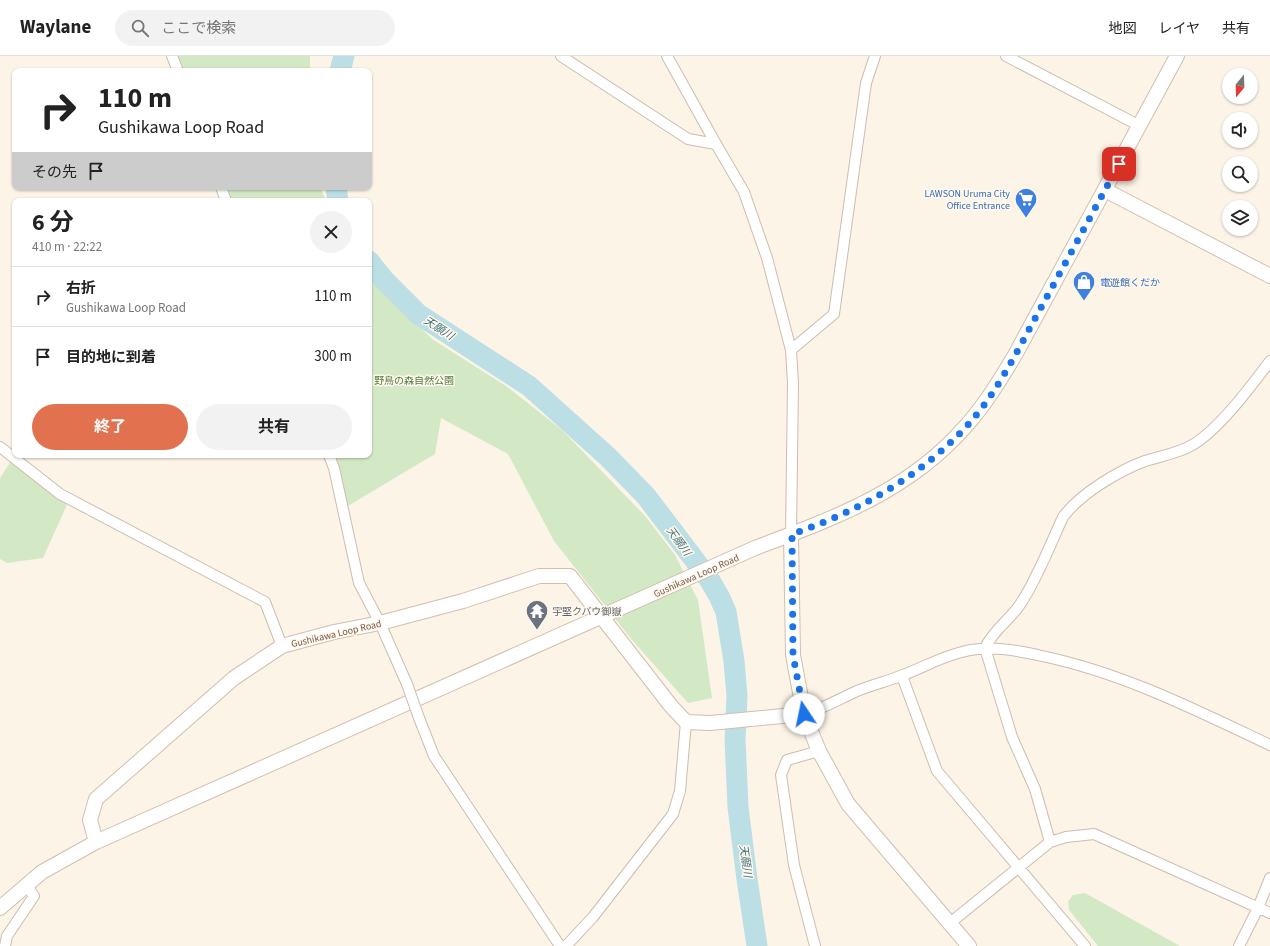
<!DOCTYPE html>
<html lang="ja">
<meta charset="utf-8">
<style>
body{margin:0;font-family:"Source Sans 3","Noto Sans JP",sans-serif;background:#f2f2f2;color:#222;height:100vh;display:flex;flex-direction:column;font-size:15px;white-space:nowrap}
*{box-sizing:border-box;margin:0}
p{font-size:13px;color:#767676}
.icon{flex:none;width:22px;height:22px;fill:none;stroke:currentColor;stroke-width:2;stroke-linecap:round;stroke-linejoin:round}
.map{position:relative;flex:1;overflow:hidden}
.details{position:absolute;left:12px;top:142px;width:360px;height:260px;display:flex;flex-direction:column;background:#fff;border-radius:8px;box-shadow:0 1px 3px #0004}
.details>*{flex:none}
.banner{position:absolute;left:12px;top:12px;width:360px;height:122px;border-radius:8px;box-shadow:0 1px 3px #0004;background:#fff;color:#222;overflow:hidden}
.needle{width:26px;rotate:199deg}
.tools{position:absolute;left:1222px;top:12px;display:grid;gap:8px}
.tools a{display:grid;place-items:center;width:36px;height:36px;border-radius:50%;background:#fff;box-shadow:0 1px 3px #0004;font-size:20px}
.pin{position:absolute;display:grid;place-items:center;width:34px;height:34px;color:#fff;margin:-17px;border-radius:8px;box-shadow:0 2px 6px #0006}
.me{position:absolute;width:44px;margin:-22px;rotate:349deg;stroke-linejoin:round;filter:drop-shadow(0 0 3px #0008)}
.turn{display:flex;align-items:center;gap:14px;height:84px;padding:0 20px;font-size:18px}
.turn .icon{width:52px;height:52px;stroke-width:2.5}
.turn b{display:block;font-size:28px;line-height:34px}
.then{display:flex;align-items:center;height:38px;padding:0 20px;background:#0003;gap:8px;font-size:15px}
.round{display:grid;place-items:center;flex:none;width:42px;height:42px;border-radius:21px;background:#f2f2f2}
.head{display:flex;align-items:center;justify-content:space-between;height:68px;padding:0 20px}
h1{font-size:24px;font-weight:700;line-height:30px}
.primary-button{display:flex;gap:8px;margin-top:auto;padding:8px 20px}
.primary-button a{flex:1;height:46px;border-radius:24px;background:#e2724f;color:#fff;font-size:16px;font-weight:700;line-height:46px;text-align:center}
.primary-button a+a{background:#f2f2f2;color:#222}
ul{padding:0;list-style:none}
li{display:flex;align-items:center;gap:12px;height:60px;padding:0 20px;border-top:1px solid #e0e0e0}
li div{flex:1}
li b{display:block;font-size:15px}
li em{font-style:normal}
header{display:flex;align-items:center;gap:24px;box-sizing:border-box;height:56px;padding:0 20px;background:#fff;border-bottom:1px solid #e0e0e0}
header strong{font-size:19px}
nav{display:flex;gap:22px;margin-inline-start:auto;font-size:14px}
.search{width:280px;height:36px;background:#f2f2f2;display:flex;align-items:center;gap:10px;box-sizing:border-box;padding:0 14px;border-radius:22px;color:#767676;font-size:15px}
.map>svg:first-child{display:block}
</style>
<header>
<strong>Waylane</strong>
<div class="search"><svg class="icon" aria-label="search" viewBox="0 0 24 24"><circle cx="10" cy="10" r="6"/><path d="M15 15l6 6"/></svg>ここで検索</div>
<nav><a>地図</a><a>レイヤ</a><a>共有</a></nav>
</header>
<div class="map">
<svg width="1270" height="890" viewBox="0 0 1270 890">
<rect width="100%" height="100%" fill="#fcf4e7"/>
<path fill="#d3e9c5" d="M 172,0 L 310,0 L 310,15 L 178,15 Z
M 221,131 L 320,131 L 326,145 L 226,145 Z
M 369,221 L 432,283 L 506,330 L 562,374 L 646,461 L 675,499 L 698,544 L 712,642 L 688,647 L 632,584 L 554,485 L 508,398 L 441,362 L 435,398 L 343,453 L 329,399 L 369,399 Z
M 13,402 L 70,442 L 43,502 L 7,507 L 0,503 L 0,422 Z
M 1085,837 L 1180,890 L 1098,890 L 1069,854 L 1068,846 L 1073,839 Z"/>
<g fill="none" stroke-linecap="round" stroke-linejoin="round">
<path stroke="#bbdfe5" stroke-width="21" d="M 340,15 L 344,0
M 336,131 L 338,145
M 369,205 L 385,225 L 418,258 L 529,330 L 608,401 L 646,440 L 709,523 L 719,540 L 726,556 L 734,605 L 737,640 L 735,683 L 738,751 L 747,823 L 757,890"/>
<g stroke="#cebcad" stroke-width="12">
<path id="street" d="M 172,0 L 178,15
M 561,0 L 688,83 L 716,88 L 744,136 L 767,202 L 791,294 L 793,327 L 791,478
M 667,0 L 716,88
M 1006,0 L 1140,70
M 221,131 L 226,145
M 791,294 L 834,258 L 866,27 L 875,0
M 0,391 L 60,438 L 265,546 L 282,590
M 329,399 L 334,412 L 359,527 L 380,567 L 407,628
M 902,620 L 937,715 L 1085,890
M 804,658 C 823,653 839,643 857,635 C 872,629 888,625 903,619 C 922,612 941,601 962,596 C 988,589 1016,594 1042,600 C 1123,617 1196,654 1270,689
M 419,662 L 434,700 L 560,890
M 1050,786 L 1035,733 L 1012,681 L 985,592 C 993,574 1011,563 1021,547 C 1038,521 1050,489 1063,461 C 1080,438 1118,415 1145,405 C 1161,400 1180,397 1194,388 C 1220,372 1252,329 1270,305
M 950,867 L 1050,786 L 1066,781 L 1094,778 L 1270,857
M 5,890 L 7,880 L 34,840 L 26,829
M 566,890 L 593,861 L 673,758 L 680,735 L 686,666
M 815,890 L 794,809 L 781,719 L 787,704 L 819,695
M 1239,890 L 1258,852 L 1270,822"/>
</g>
<g stroke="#d2bead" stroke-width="16">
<path id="secondary" d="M 1105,134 L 1270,220
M 804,658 L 819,695 L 848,748 L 969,890
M 96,786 L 90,764 L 96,743 L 234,622 L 282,590 L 334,576 L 380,567 L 463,545 L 539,520 L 570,520 L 671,650 L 686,666 L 710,667 L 804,658 L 793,599 L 791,478
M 0,852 L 42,816 L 96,786 L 755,492 C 834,462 908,436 965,371 C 985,349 1000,324 1015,299 L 1177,0"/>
</g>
<use href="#street" stroke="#fff" stroke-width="10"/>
<use href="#secondary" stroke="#fff" stroke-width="14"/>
<g stroke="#cebcad" stroke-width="12" stroke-linecap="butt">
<path id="street-bridge" d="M 407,628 L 419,662"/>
</g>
<use href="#street-bridge" stroke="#fff" stroke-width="10"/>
</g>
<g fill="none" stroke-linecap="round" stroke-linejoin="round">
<path stroke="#1a73e8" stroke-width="7" stroke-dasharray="0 12.6" d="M 804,658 L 793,599 L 792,478 C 857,456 918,422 965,372 C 996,339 1016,297 1038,257 C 1065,208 1092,158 1119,108"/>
</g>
<defs>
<g id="supermarket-pin" transform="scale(1.15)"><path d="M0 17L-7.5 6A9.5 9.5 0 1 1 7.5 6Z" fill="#3f7fe0" stroke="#fff8ed"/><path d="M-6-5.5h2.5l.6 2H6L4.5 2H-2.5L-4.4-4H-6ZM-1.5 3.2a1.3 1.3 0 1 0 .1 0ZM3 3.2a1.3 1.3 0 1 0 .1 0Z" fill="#fff"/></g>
<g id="shop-pin" transform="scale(1.15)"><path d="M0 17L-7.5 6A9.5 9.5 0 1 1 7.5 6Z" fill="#3f7fe0" stroke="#fff8ed"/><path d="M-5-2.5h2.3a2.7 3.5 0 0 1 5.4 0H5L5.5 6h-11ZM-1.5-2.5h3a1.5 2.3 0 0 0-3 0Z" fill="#fff"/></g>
<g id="temple-pin" transform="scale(1.15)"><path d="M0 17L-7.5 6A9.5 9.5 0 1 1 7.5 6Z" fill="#6b7280" stroke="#fff8ed"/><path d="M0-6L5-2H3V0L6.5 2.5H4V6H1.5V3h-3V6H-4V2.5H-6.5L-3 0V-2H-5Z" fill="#fff"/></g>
</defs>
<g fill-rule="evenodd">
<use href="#supermarket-pin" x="1026" y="143"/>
<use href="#shop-pin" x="1084" y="226"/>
<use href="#temple-pin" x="537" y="555"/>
</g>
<g text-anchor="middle" stroke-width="3" stroke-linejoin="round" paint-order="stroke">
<g font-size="10" fill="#366cbe" stroke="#fff8ed" text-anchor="end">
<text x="1010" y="141">LAWSON Uruma City<tspan x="1010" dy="12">Office Entrance</tspan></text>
<text x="1100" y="230" text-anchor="start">電遊館くだか</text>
</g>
<g font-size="10" fill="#547a43" stroke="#fff8ed">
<text x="414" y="328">野鳥の森自然公園</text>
</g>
<g font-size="10" fill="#755b4c" stroke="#fff8ed">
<text transform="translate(696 519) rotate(-24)" y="4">Gushikawa Loop Road</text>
<text transform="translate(336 577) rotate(-13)" y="4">Gushikawa Loop Road</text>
</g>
<g font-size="10" fill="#5b616d" stroke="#fff8ed" text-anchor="start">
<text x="552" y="559">宇堅クバウ御嶽</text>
</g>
<g font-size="11" font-style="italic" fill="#437681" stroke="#fff8ed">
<text transform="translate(439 272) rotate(33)" y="4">天願川</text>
<text transform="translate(679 485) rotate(54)" y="4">天願川</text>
<text transform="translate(746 805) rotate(82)" y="4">天願川</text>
</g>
</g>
</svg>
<div class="tools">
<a><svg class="needle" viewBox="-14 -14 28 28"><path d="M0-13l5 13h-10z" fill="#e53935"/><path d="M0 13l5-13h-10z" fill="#767676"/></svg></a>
<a><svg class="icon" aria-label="sound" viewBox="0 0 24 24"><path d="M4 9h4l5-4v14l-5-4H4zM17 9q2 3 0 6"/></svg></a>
<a><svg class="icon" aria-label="search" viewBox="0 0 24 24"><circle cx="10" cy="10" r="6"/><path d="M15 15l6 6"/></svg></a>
<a><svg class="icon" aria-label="layers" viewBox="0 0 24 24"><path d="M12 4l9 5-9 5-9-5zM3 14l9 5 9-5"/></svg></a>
</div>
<div class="pin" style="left:1119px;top:108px;background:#d93025"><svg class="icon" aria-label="arrive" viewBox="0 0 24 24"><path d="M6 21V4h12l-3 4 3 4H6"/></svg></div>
<svg class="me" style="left:804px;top:658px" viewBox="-20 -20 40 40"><circle r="19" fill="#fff"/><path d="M0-13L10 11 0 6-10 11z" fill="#1a73e8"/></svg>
<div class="banner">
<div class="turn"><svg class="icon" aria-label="right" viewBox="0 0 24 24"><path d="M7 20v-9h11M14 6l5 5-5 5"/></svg><div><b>110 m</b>Gushikawa Loop Road</div></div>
<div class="then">その先<svg class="icon" aria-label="arrive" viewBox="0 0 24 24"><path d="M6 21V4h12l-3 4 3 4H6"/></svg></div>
</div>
<section class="details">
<div class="head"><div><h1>6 分</h1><p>410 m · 22:22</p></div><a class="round"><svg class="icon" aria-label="close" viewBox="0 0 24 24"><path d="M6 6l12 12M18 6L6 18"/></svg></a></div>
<ul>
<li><svg class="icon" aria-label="right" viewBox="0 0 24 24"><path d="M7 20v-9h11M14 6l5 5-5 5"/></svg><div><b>右折</b><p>Gushikawa Loop Road</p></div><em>110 m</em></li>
<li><svg class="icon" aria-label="arrive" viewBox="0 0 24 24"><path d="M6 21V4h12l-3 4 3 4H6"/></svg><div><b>目的地に到着</b></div><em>300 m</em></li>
</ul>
<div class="primary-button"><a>終了</a><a>共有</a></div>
</section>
</div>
